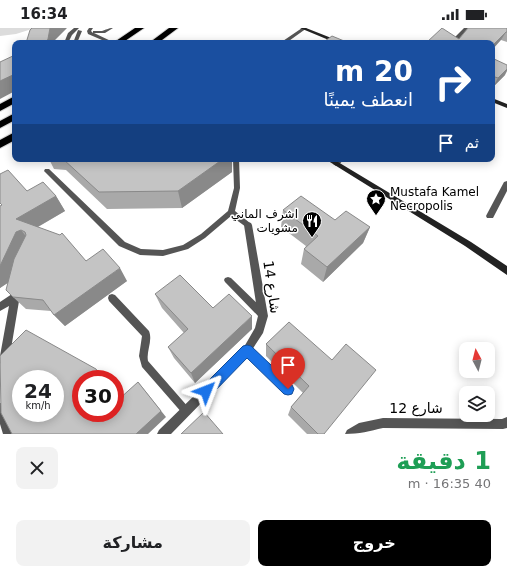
<!DOCTYPE html>
<html lang="ar">
<meta charset="utf-8">
<style>
body{margin:0;font-family:"DejaVu Sans",Vazirmatn,sans-serif;background:#f2f2f2;color:#202124;direction:rtl;height:100vh;display:flex;flex-direction:column;font-size:15px;white-space:nowrap}
*{box-sizing:border-box;margin:0}
p{font-size:13px;color:#757577}
.icon{flex:none;width:22px;height:22px;fill:none;stroke:currentColor;stroke-width:2;stroke-linecap:round;stroke-linejoin:round}
.map{position:relative;height:406px;overflow:hidden;direction:ltr}
.side{display:flex;flex-direction:column;background:#fff;flex:1}
.side>*{flex:none}
.top-card{position:absolute;left:12px;top:12px;width:483px;height:122px;border-radius:8px;box-shadow:0 2px 10px #0003;direction:rtl;background:#1a4fa0;color:#fff;overflow:hidden}
.needle{width:26px;rotate:353deg}
.buttons{position:absolute;left:459px;top:314px;display:grid;gap:8px}
.buttons a{display:grid;place-items:center;width:36px;height:36px;border-radius:8px;background:#fff;box-shadow:0 2px 10px #0003;font-size:20px}
.speed{position:absolute;left:12px;top:342px;display:flex;gap:8px;font-size:20px;font-weight:700;text-align:center}
.speed>*{display:grid;place-content:center;width:52px;height:52px;border-radius:50%;background:#fff;box-shadow:0 2px 10px #0003;line-height:1}
.speed small{font-size:10px;font-weight:400}
.speed .limit{border:6px solid #d22;background:#fff;color:#111}
.pin{position:absolute;display:grid;place-items:center;width:34px;height:34px;color:#fff;margin:-41px -17px;border-radius:50% 50% 50% 0;rotate:-45deg;box-shadow:0 0 4px #0007}
.pin .icon{rotate:45deg}
.me{position:absolute;width:44px;margin:-22px;rotate:45deg;stroke-linejoin:round;filter:drop-shadow(0 0 3px #0008)}
.turn{display:flex;align-items:center;gap:14px;height:84px;padding:0 16px;font-size:18px}
.turn .icon{width:52px;height:52px;stroke-width:2.5}
.turn b{display:block;font-size:28px;line-height:34px}
.then{display:flex;align-items:center;height:38px;padding:0 16px;background:#0003;gap:8px;font-size:15px}
.round{display:grid;place-items:center;flex:none;width:42px;height:42px;border-radius:8px;background:#f2f2f2}
.summary{display:flex;align-items:center;justify-content:space-between;height:68px;padding:0 16px}
h1{font-size:24px;font-weight:700;line-height:30px;color:#1e9e55}
.action{display:flex;gap:8px;margin-top:auto;padding:8px 16px}
.action a{flex:1;height:46px;border-radius:8px;background:#000;color:#fff;font-size:16px;font-weight:700;line-height:46px;text-align:center}
.action a+a{background:#f2f2f2;color:#202124}
.status{display:flex;justify-content:space-between;align-items:center;height:28px;padding:0 20px;background:#fff;direction:ltr}
.status svg{height:11px;fill:currentColor}
.map>svg:first-child{display:block}
</style>
<div class="status"><b>16:34</b><svg viewBox="0 0 49 12"><path d="M0 12V9h3v3zM5 12V6h3v6zM10 12V3h3v9zM15 12V0h3v12zM26 1h20v11H26zM47 4h2v5h-2z"/></svg></div>
<div class="map">
<svg width="507" height="406" viewBox="0 0 507 406">
<rect width="100%" height="100%" fill="#fff"/>
<path fill="#dcdcdc" d="M 0,0 L 35,0 L 16,6 L 0,8 Z"/>
<g fill="none" stroke-linecap="round" stroke-linejoin="round">
<g stroke="#dbdbdb" stroke-width="2">
<path id="highway" d="M 135,0 L 144,0 L 122,15 L 113,15 Z
M 169,0 L 178,0 L 158,15 L 149,15 Z
M 15,68 L 15,75 L 0,83 L 0,76 Z
M 15,85 L 15,92 L 0,100 L 0,93 Z
M 15,104 L 15,112 L 0,120 L 0,112 Z"/>
</g>
<path fill="#555" fill-rule="evenodd" d="M 74,0 L 79,0 L 72,7 L 68,15 L 64,15 L 68,5 Z
M 89,0 L 93,0 L 91,3 L 93,5 L 93,3 C 96,3 100,3 102,3 C 106,2 108,0 113,0 L 105,5 L 94,5 L 115,15 L 109,15 L 88,6 L 87,3 Z
M 78,2 L 82,3 L 77,15 L 73,15 Z
M 233,131 L 239,131 L 240,160 L 235,183 L 250,195 L 251,197 L 250,199 L 246,199 L 231,188 L 205,210 L 188,221 L 163,228 L 140,227 L 119,218 L 44,143 L 45,141 L 49,141 L 125,214 L 141,221 L 163,222 L 183,217 L 201,206 L 228,183 L 234,160 Z
M 228,249 L 231,250 L 266,284 L 267,287 L 266,290 L 263,291 L 260,290 L 225,254 L 224,252 L 225,250 Z
M 112,266 L 115,267 L 149,303 C 153,313 146,323 148,333 L 189,380 L 191,383 L 189,386 L 186,388 L 183,386 L 142,339 L 139,328 L 142,308 L 109,273 L 108,270 L 109,267 Z
M 247,318 L 250,319 L 291,358 L 293,361 L 291,364 L 288,366 L 285,364 L 244,325 L 243,322 L 244,319 Z"/>
<path fill="#555" fill-rule="evenodd" d="M 302,0 L 307,0 L 286,15 L 280,15 Z
M 464,0 L 469,0 L 455,15 L 449,15 Z
M 337,131 L 344,131 L 338,138 L 336,138 L 333,136 Z
M 507,153 L 507,163 L 493,190 L 487,190 L 486,188 L 487,186 L 504,154 Z
M 248,194 L 251,195 L 252,197 L 268,288 L 263,305 L 250,325 L 171,406 L 157,406 L 159,402 L 244,319 L 255,300 L 258,288 L 244,197 L 245,195 Z
M 17,257 L 20,258 L 21,261 L 9,333 L 8,337 L 4,338 L 0,335 L 0,328 L 9,278 L 0,283 L 0,274 L 12,266 L 14,258 Z
M 0,375 L 2,375 L 6,376 L 15,406 L 3,406 L 0,396 Z
M 507,389 L 507,400 L 503,401 L 383,400 C 370,403 359,406 345,406 L 347,402 L 359,395 L 383,390 L 502,391 Z"/>
<path fill="#222" fill-rule="evenodd" d="M 300,0 L 306,0 L 344,15 L 336,15 Z
M 492,70 L 507,76 L 507,80 L 492,74 Z
M 325,131 L 333,131 L 471,214 L 507,238 L 507,247 L 465,218 Z"/>
<use href="#highway" fill="#000" fill-rule="evenodd"/>
</g>
<path fill="#a9a9a9" d="M 507,0 L 507,14 L 501,12 L 459,11 Z
M 492,30 L 505,47 L 493,59 L 492,58 Z
M 49,131 L 232,131 L 232,144 L 182,180 L 107,181 L 66,142 L 54,141 Z
M 56,168 L 65,183 L 38,199 L 86,233 L 127,253 L 65,298 L 54,287 L 51,283 L 26,281 L 13,269 L 8,254 L 0,260 L 0,178 Z
M 283,182 L 335,192 L 370,199 L 363,215 L 323,254 L 301,236 L 304,221 L 306,218 L 281,199 Z
M 155,266 L 213,280 L 252,301 L 195,355 L 174,330 L 168,319 L 184,305 L 162,280 Z
M 266,316 L 332,332 L 324,406 L 307,406 L 288,387 L 291,379 L 303,365 L 266,328 Z"/>
<path fill="#898989" d="M 50,0 L 67,0 L 55,12 L 55,15 L 46,15 Z
M 506,4 L 501,12 L 492,22 L 492,18 Z
M 15,41 L 15,63 L 0,71 L 0,53 L 12,43 Z
M 507,41 L 507,43 L 505,47 L 493,59 L 498,50 Z
M 223,131 L 232,131 L 232,144 L 182,180 L 178,163 Z
M 56,168 L 65,183 L 27,205 L 16,191 Z
M 370,199 L 363,215 L 323,254 L 327,239 Z
M 21,202 L 32,216 L 14,251 L 0,260 L 0,238 L 16,204 Z
M 120,240 L 127,253 L 65,298 L 54,287 Z
M 252,288 L 252,301 L 195,355 L 191,345 Z
M 96,341 L 106,351 L 103,351 Z
M 138,354 L 166,389 L 148,406 L 136,406 Z
M 115,363 L 126,378 L 118,372 L 115,367 Z"/>
<path fill="#c4c4c4" stroke="#898989" fill-rule="evenodd" d="M 32,0 L 50,0 L 48,11 L 46,15 L 26,15 L 30,2 Z
M 442,0 L 459,11 L 468,0 L 507,0 L 507,4 L 506,4 L 492,18 L 492,15 L 426,15 Z
M 332,8 L 349,15 L 322,15 Z
M 15,27 L 15,41 L 12,43 L 15,44 L 15,46 L 0,53 L 0,34 Z
M 492,30 L 507,37 L 507,41 L 498,50 L 492,48 Z
M 63,131 L 223,131 L 178,163 L 99,164 Z
M 8,142 L 27,163 L 43,154 L 56,168 L 16,191 L 60,207 L 62,205 L 86,233 L 103,221 L 120,240 L 54,287 L 43,272 L 13,269 L 6,262 L 14,231 L 26,207 L 25,204 L 21,202 L 16,204 L 0,238 L 0,178 L 2,177 L 0,175 L 0,146 Z
M 301,168 L 335,192 L 346,183 L 370,199 L 327,239 L 304,221 L 318,208 L 283,182 Z
M 180,247 L 213,280 L 229,266 L 252,288 L 191,345 L 168,319 L 188,301 L 155,266 Z
M 289,294 L 332,332 L 346,316 L 376,342 L 324,406 L 318,406 L 291,379 L 309,358 L 266,316 Z
M 26,302 L 96,341 L 103,351 L 81,351 L 81,385 L 115,385 L 115,367 L 118,372 L 138,354 L 161,383 L 136,406 L 12,406 L 1,385 L 0,328 ZM 21,351 L 55,351 L 55,385 L 21,385 Z
M 204,384 L 223,406 L 181,406 Z"/>
<path fill="#1a73e8" stroke="#114b97" d="M 247,317 L 251,318 L 292,357 L 294,361 L 292,366 L 288,367 L 284,366 L 247,330 L 211,367 L 206,369 L 202,367 L 200,363 L 202,359 L 243,318 Z"/>
<defs>
<g id="sight-pin" transform="scale(1)"><path d="M0 17L-7.5 6A9.5 9.5 0 1 1 7.5 6Z" fill="#000" stroke="#fff"/><path d="M0-6L1.8-2.2L6-1.7L2.9 1.2L3.7 5.4L0 3.3L-3.7 5.4L-2.9 1.2L-6-1.7L-1.8-2.2Z" fill="#fff"/></g>
<g id="restaurant-pin" transform="scale(1)"><path d="M0 17L-7.5 6A9.5 9.5 0 1 1 7.5 6Z" fill="#000" stroke="#fff"/><path d="M-5-6h1v4h1v-4h1v4h1v-4h1v5L-1.5 .5V6h-2V.5L-5-1ZM5-6V6H3V1.5H1.5Q1.5-4 5-6Z" fill="#fff"/></g>
</defs>
<g fill-rule="evenodd">
<use href="#sight-pin" x="376" y="171"/>
<use href="#restaurant-pin" x="312" y="193"/>
</g>
<g text-anchor="middle" stroke-width="3" stroke-linejoin="round" paint-order="stroke">
<g font-size="12" fill="#000" stroke="#fff" text-anchor="start">
<text x="390" y="168">Mustafa Kamel<tspan x="390" dy="14">Necropolis</tspan></text>
<text x="298" y="190" text-anchor="end">اشرف الماني<tspan x="298" dy="14">مشويات</tspan></text>
</g>
<g font-size="14" fill="#000" stroke="#fff">
<text transform="translate(272 259) rotate(82)" y="5">شارع 14</text>
<text x="416" y="385">شارع 12</text>
</g>
</g>
</svg>
<div class="buttons">
<a><svg class="needle" viewBox="-14 -14 28 28"><path d="M0-13l5 13h-10z" fill="#e53935"/><path d="M0 13l5-13h-10z" fill="#757577"/></svg></a>
<a><svg class="icon" aria-label="layers" viewBox="0 0 24 24"><path d="M12 4l9 5-9 5-9-5zM3 14l9 5 9-5"/></svg></a>
</div>
<div class="speed"><div>24<small>km/h</small></div><div class="limit">30</div></div>
<div class="pin" style="left:288px;top:361px;background:#d93025"><svg class="icon" aria-label="arrive" viewBox="0 0 24 24"><path d="M6 21V4h12l-3 4 3 4H6"/></svg></div>
<svg class="me" style="left:206px;top:363px" viewBox="-20 -20 40 40"><path d="M0-17L14 15 0 8-14 15z" fill="#1a73e8" stroke="#fff" stroke-width="4"/></svg>
<div class="top-card">
<div class="turn"><svg class="icon" aria-label="right" viewBox="0 0 24 24"><path d="M7 20v-9h11M14 6l5 5-5 5"/></svg><div><b>20 m</b>انعطف يمينًا</div></div>
<div class="then">ثم<svg class="icon" aria-label="arrive" viewBox="0 0 24 24"><path d="M6 21V4h12l-3 4 3 4H6"/></svg></div>
</div>
</div>
<section class="side">
<div class="summary"><div><h1>1 دقيقة</h1><p>40 m · 16:35</p></div><a class="round"><svg class="icon" aria-label="close" viewBox="0 0 24 24"><path d="M6 6l12 12M18 6L6 18"/></svg></a></div>
<div class="action"><a>خروج</a><a>مشاركة</a></div>
</section>
